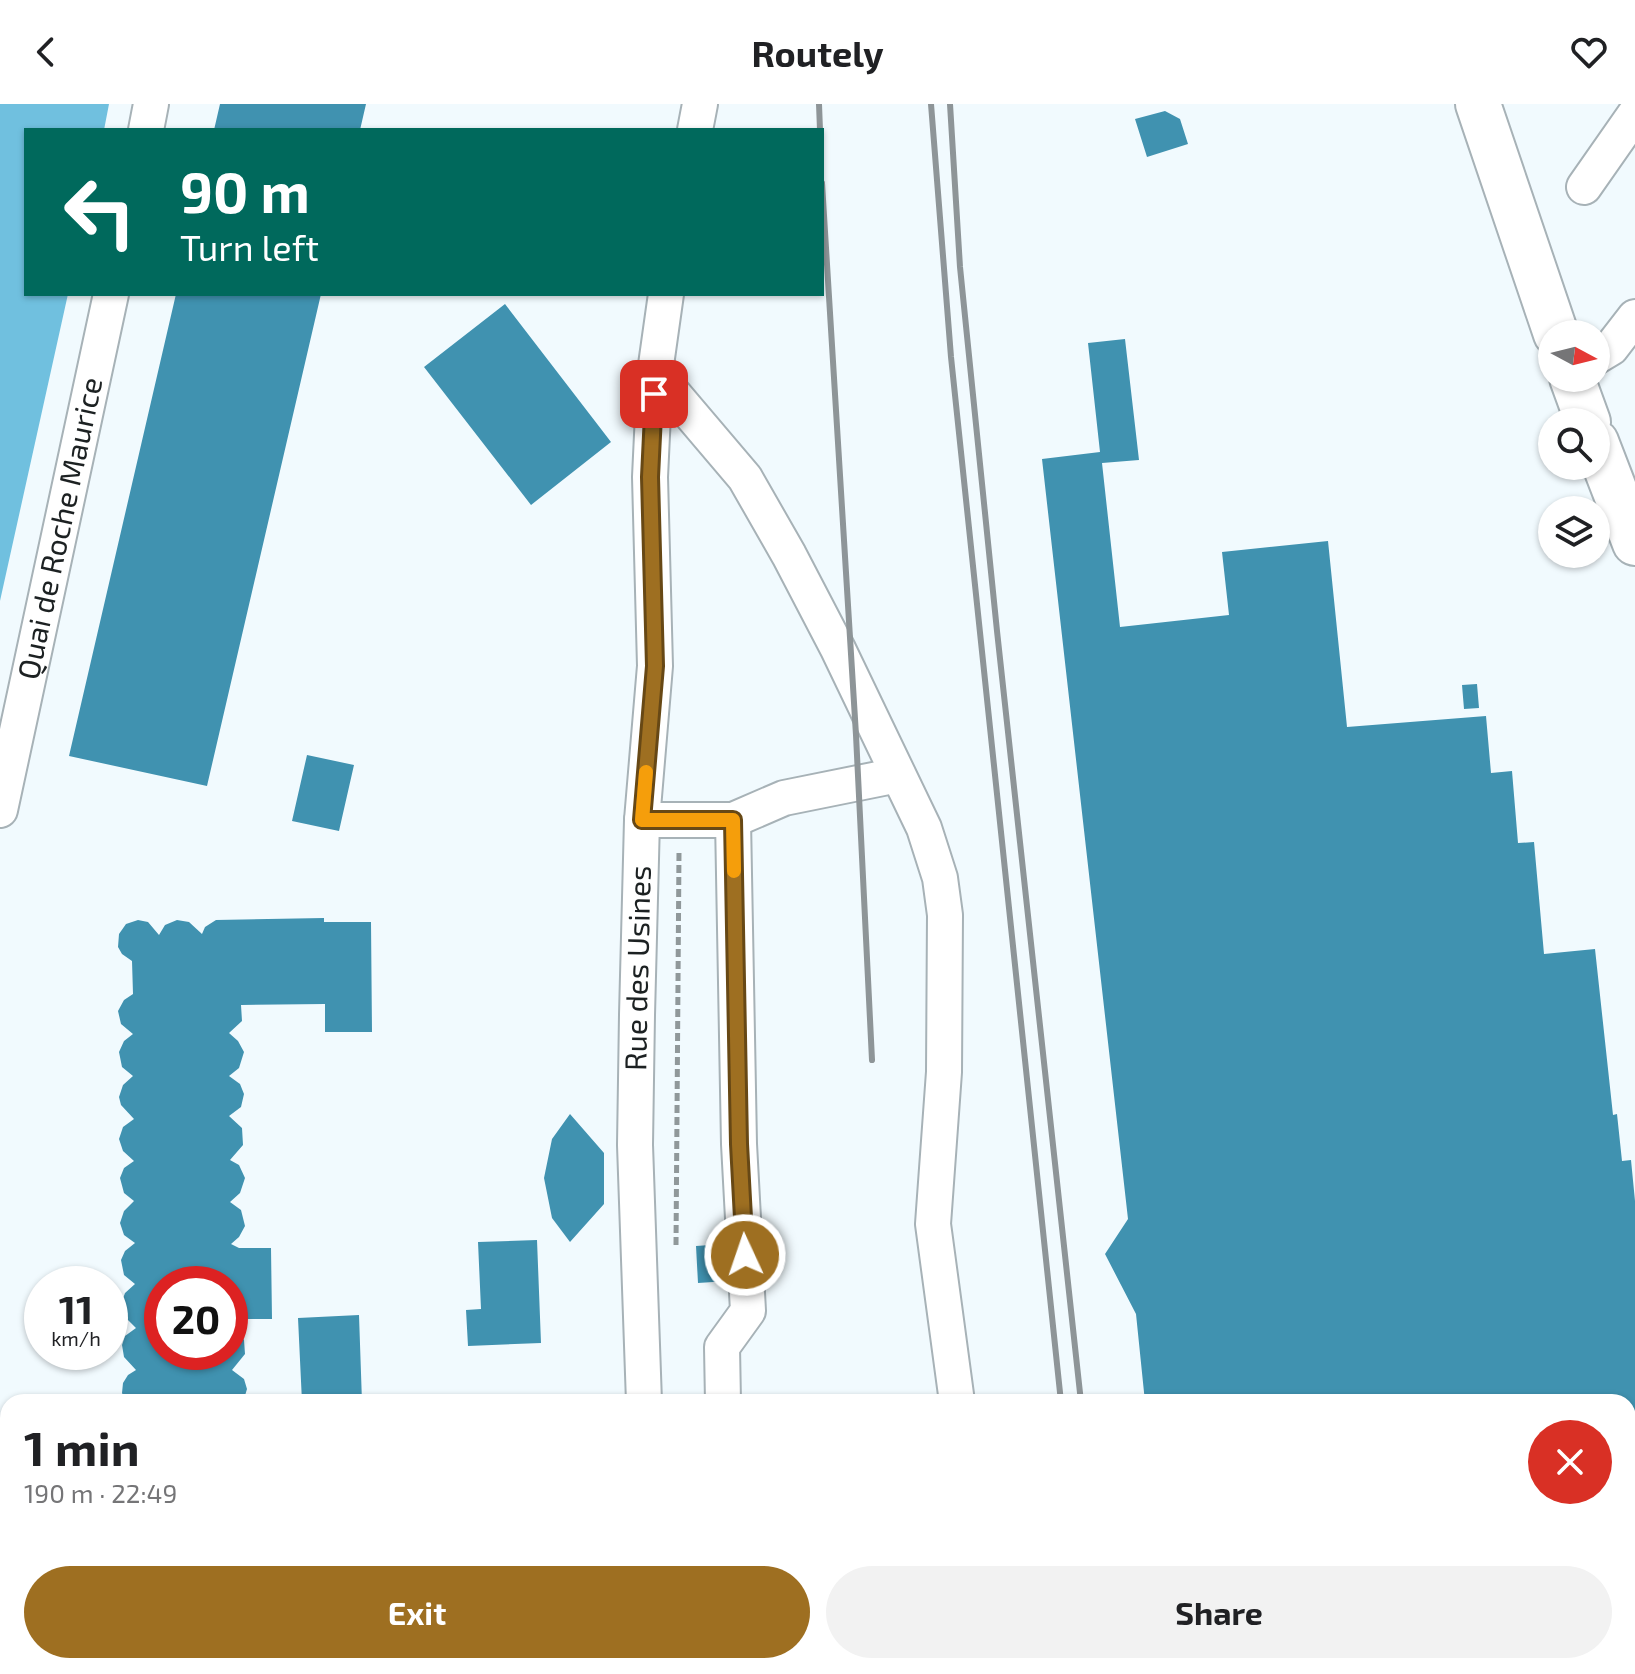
<!DOCTYPE html>
<meta charset="utf-8">
<style>
body{margin:0;font-family:"Exo 2",sans-serif;background:#f2f2f2;color:#202124;height:100vh;display:flex;flex-direction:column;font-size:30px;white-space:nowrap}
*{box-sizing:border-box;margin:0}
p{font-size:26px;color:#757577}
.icon{flex:none;width:44px;height:44px;fill:none;stroke:currentColor;stroke-width:2;stroke-linecap:round;stroke-linejoin:round}
.map{position:relative;flex:1;overflow:hidden}
.side{position:absolute;left:0px;top:1290px;width:1636px;height:280px;display:flex;flex-direction:column;background:#fff;border-radius:24px 24px 0 0;box-shadow:0 2px 6px #0004}
.side>*{flex:none}
.banner{position:absolute;left:24px;top:24px;width:800px;height:168px;border-radius:0px;box-shadow:0 2px 6px #0004;background:#00695c;color:#fff;overflow:hidden}
.needle{width:52px;rotate:97deg}
.buttons{position:absolute;left:1538px;top:216px;display:grid;gap:16px}
.buttons a{display:grid;place-items:center;width:72px;height:72px;border-radius:50%;background:#fff;box-shadow:0 2px 6px #0004;font-size:40px}
.speed{position:absolute;left:24px;top:1162px;display:flex;gap:16px;font-size:40px;font-weight:700;text-align:center}
.speed>*{display:grid;place-content:center;width:104px;height:104px;border-radius:50%;background:#fff;box-shadow:0 2px 6px #0004;line-height:1}
.speed small{font-size:20px;font-weight:400}
.speed .limit{border:12px solid #d22;background:#fff;color:#111}
.pin{position:absolute;display:grid;place-items:center;width:68px;height:68px;color:#fff;margin:-34px;border-radius:16px;box-shadow:0 4px 12px #0006}
.me{position:absolute;width:88px;margin:-44px;rotate:357deg;stroke-linejoin:round;filter:drop-shadow(0 0 6px #0008)}
.turn{display:flex;align-items:center;gap:28px;height:168px;padding:0 24px;font-size:36px}
.turn .icon{width:104px;height:104px;stroke-width:2.5}
.turn b{display:block;font-size:56px;line-height:68px}
.round{display:grid;place-items:center;flex:none;width:84px;height:84px;border-radius:42px;background:#f2f2f2}
.head{display:flex;align-items:center;justify-content:space-between;height:136px;padding:0 24px}
h1{font-size:48px;font-weight:700;line-height:60px}
.cta{display:flex;gap:16px;margin-top:auto;padding:16px 24px}
.cta a{flex:1;height:92px;border-radius:48px;background:#9e6f21;color:#fff;font-size:32px;font-weight:700;line-height:92px;text-align:center}
.cta a+a{background:#f2f2f2;color:#202124}
header{display:flex;justify-content:space-between;align-items:center;height:104px;padding:0 24px;background:#fff;font-size:36px;font-weight:700}
.map>svg:first-child{display:block}
</style>
<header><svg class="icon" aria-label="back" viewBox="0 0 24 24"><path d="M15 5l-7 7 7 7"/></svg>Routely<svg class="icon" aria-label="heart" viewBox="0 0 24 24"><path d="M12 20l-8-8c-3-5 5-10 8-4 3-6 11-1 8 4z"/></svg></header>
<div class="map">
<svg width="1635" height="1570" viewBox="0 0 1635 1570">
<rect width="100%" height="100%" fill="#f1fafe"/>
<path fill="#70c0df" d="M 0,0 L 109,0 L 104,26 L 26,26 L 26,190 L 68,190 L 0,497 Z"/>
<path fill="#4092b0" d="M 220,0 L 366,0 L 360,26 L 214,26 Z
M 1165,7 L 1180,15 L 1188,40 L 1147,53 L 1135,15 Z
M 176,190 L 321,190 L 207,682 L 69,652 Z
M 505,200 L 611,338 L 531,401 L 424,263 Z
M 1125,235 L 1139,356 L 1102,359 L 1120,523 L 1229,511 L 1222,448 L 1328,437 L 1347,623 L 1486,612 L 1491,669 L 1512,667 L 1518,739 L 1534,738 L 1544,850 L 1595,845 L 1613,1011 L 1617,1010 L 1622,1057 L 1631,1056 L 1635,1097 L 1635,1570 L 1171,1570 L 1171,1562 L 1628,1562 L 1628,1298 L 1145,1298 L 1136,1210 L 1105,1150 L 1128,1115 L 1042,355 L 1100,348 L 1088,239 Z
M 1477,580 L 1479,604 L 1464,605 L 1462,581 Z
M 307,651 L 354,661 L 339,727 L 292,717 Z
M 324,814 L 324,818 L 371,818 L 372,928 L 325,928 L 325,900 L 241,901 L 242,917 L 229,929 L 238,937 L 244,948 L 239,964 L 229,972 L 240,980 L 244,990 L 241,1003 L 229,1012 L 242,1024 L 243,1041 L 230,1056 L 239,1061 L 245,1074 L 240,1089 L 230,1098 L 241,1106 L 245,1122 L 239,1133 L 231,1140 L 239,1144 L 271,1144 L 272,1215 L 240,1215 L 230,1222 L 230,1180 L 162,1180 L 162,1248 L 230,1248 L 230,1223 L 237,1226 L 244,1236 L 245,1250 L 232,1266 L 244,1275 L 247,1285 L 244,1295 L 242,1298 L 126,1298 L 122,1289 L 123,1279 L 128,1271 L 136,1266 L 124,1253 L 122,1241 L 125,1232 L 136,1224 L 123,1211 L 121,1200 L 125,1189 L 135,1180 L 124,1171 L 121,1156 L 125,1147 L 135,1139 L 124,1131 L 120,1119 L 124,1107 L 134,1097 L 124,1089 L 120,1074 L 124,1064 L 134,1057 L 123,1047 L 119,1035 L 123,1023 L 134,1015 L 121,1001 L 119,993 L 123,981 L 133,972 L 122,963 L 119,948 L 124,937 L 133,930 L 121,920 L 118,907 L 124,896 L 133,890 L 132,857 L 122,850 L 118,843 L 119,830 L 126,820 L 138,816 L 148,818 L 159,831 L 165,821 L 177,816 L 189,818 L 202,830 L 205,823 L 216,816 Z
M 570,1010 L 604,1049 L 604,1100 L 570,1138 L 552,1114 L 544,1074 L 552,1035 Z
M 537,1136 L 541,1239 L 468,1242 L 466,1206 L 481,1205 L 478,1138 Z
M 725,1140 L 728,1177 L 698,1179 L 696,1142 Z
M 359,1211 L 362,1298 L 302,1298 L 298,1214 Z
M 22,1562 L 82,1562 L 72,1570 L 32,1570 Z
M 133,1562 L 243,1562 L 248,1570 L 126,1570 Z
M 971,1562 L 1008,1562 L 1009,1570 L 972,1570 Z"/>
<g fill="none" stroke-linecap="round" stroke-linejoin="round">
<g stroke="#a7b2b7" stroke-width="38">
<g id="minor">
<path d="M 146,26 L 151,0"/>
<path d="M 695,26 L 700,0"/>
<path d="M 1584,83 L 1635,10"/>
<path d="M 1596,253 L 1611,244 L 1635,213"/>
<path d="M 655,268 L 745,374 L 789,451 L 838,545 L 924,724 L 940,774 L 945,811 L 944,968 L 933,1120 L 957,1298"/>
<path id="s1" d="M 0,706 L 111,190"/>
<path d="M 642,716 L 733,716 L 784,694 L 898,671"/>
<path id="s2" d="M 644,1298 L 635,1041 L 637,911 L 642,716 L 655,562 L 650,373 L 655,268 L 666,190"/>
<path d="M 723,1298 L 722,1243 L 748,1207 L 739,1040 L 733,716"/>
<path d="M 653,1562 L 654,1570"/>
<path d="M 904,1562 L 904,1570"/>
<path d="M 1010,1562 L 1011,1570"/>
</g>
</g>
<g stroke="#a7b2b7" stroke-width="48">
<path id="major" d="M 1478,0 L 1556,230
M 1572,274 L 1588,318
M 1596,338 L 1635,439"/>
</g>
<path stroke="#90989a" stroke-width="5" stroke-dasharray="8 4" stroke-linecap="butt" d="M 676,1141 L 679,747"/>
<use href="#minor" stroke="#fff" stroke-width="34"/>
<use href="#major" stroke="#fff" stroke-width="44"/>
<path stroke="#8e9598" stroke-width="6" d="M 819,0 L 820,26
M 931,0 L 951,253 L 1061,1298
M 950,0 L 960,163 L 997,527 L 1081,1298
M 822,79 L 856,631 L 872,956
M 1090,1562 L 1091,1570
M 1109,1562 L 1110,1570"/>
</g>
<g fill="none" stroke-linecap="round" stroke-linejoin="round">
<g stroke="#674815" stroke-width="20">
<path id="route" d="M 654,290 L 650,373 L 655,562 L 642,716 L 733,716 L 739,1040 L 745,1151"/>
</g>
<use href="#route" stroke="#9e6f21" stroke-width="14"/>
<path stroke="#f59e0b" stroke-width="14" d="M 646,668 L 642,716 L 733,716 L 734,767"/>
</g>
<g text-anchor="middle" stroke-width="8" stroke-linejoin="round" paint-order="stroke">
<g font-size="30" fill="#1c2122" stroke="#f1fafe">
<text dy="10" stroke="none"><textPath href="#s1" startOffset="288">Quai de Roche Maurice</textPath></text>
<text dy="10" stroke="none"><textPath href="#s2" startOffset="434">Rue des Usines</textPath></text>
</g>
</g>
</svg>
<div class="buttons">
<a><svg class="needle" viewBox="-14 -14 28 28"><path d="M0-13l5 13h-10z" fill="#e53935"/><path d="M0 13l5-13h-10z" fill="#757577"/></svg></a>
<a><svg class="icon" aria-label="search" viewBox="0 0 24 24"><circle cx="10" cy="10" r="6"/><path d="M15 15l6 6"/></svg></a>
<a><svg class="icon" aria-label="layers" viewBox="0 0 24 24"><path d="M12 4l9 5-9 5-9-5zM3 14l9 5 9-5"/></svg></a>
</div>
<div class="speed"><div>11<small>km/h</small></div><div class="limit">20</div></div>
<div class="pin" style="left:654px;top:290px;background:#d93025"><svg class="icon" aria-label="arrive" viewBox="0 0 24 24"><path d="M6 21V4h12l-3 4 3 4H6"/></svg></div>
<svg class="me" style="left:745px;top:1151px" viewBox="-20 -20 40 40"><circle r="17" fill="#9e6f21" stroke="#fff" stroke-width="3"/><path d="M0-11L8 9 0 5-8 9z" fill="#fff"/></svg>
<div class="banner">
<div class="turn"><svg class="icon" aria-label="left" viewBox="0 0 24 24"><path d="M17 20v-9H6M10 6l-5 5 5 5"/></svg><div><b>90 m</b>Turn left</div></div>
</div>
<section class="side">
<div class="head"><div><h1>1 min</h1><p>190 m · 22:49</p></div><a class="round" style="background:#d93025;color:#fff"><svg class="icon" aria-label="close" viewBox="0 0 24 24"><path d="M6 6l12 12M18 6L6 18"/></svg></a></div>
<div class="cta"><a>Exit</a><a>Share</a></div>
</section>
</div>
